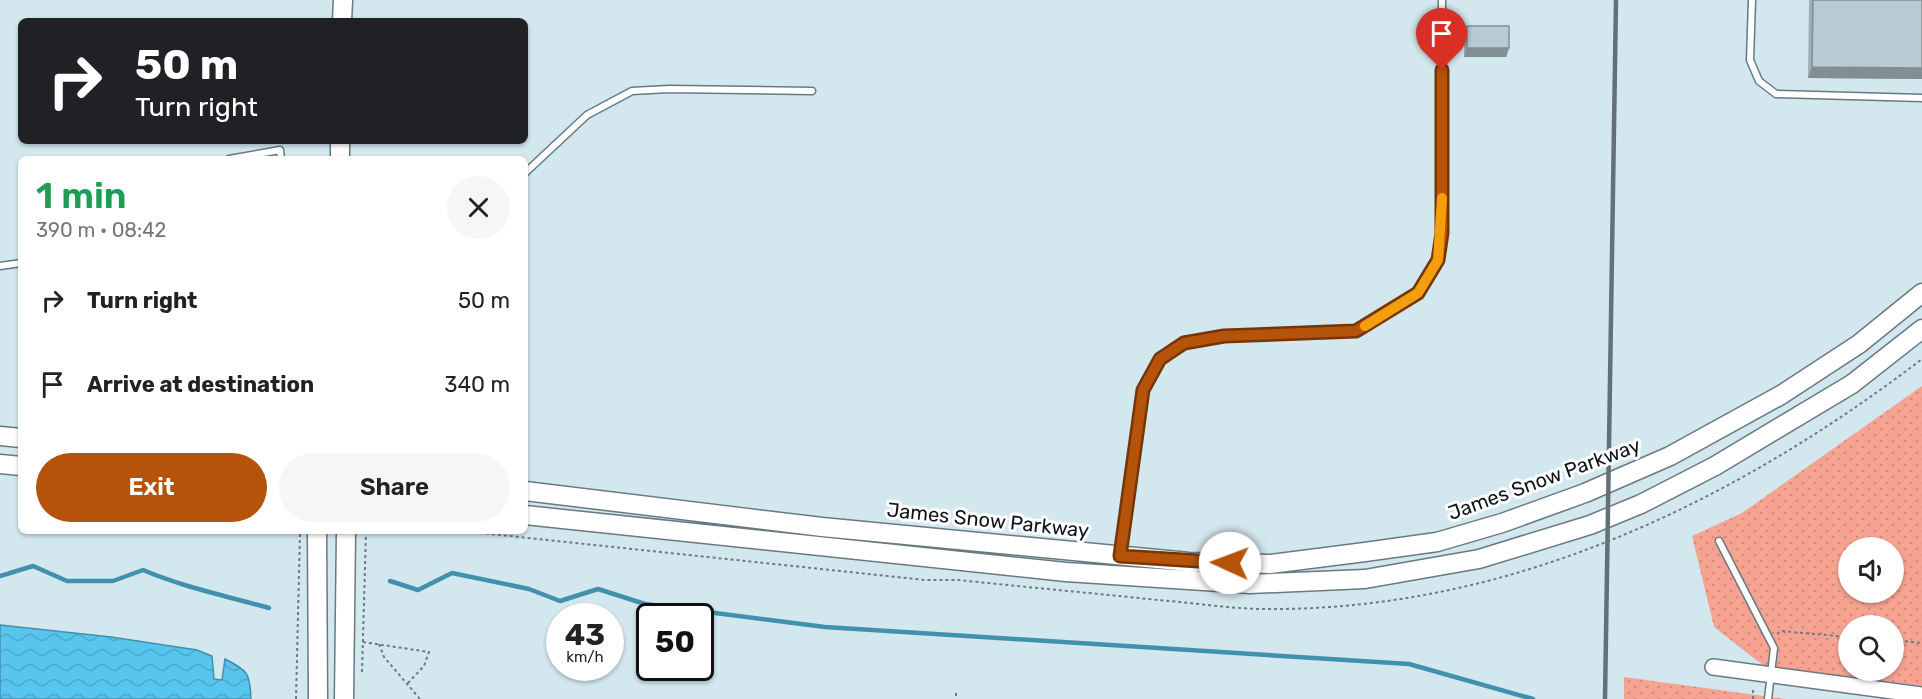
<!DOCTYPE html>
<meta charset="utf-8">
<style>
body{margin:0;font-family:Rubik,sans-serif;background:#f6f6f6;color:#222;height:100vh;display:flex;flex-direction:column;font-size:22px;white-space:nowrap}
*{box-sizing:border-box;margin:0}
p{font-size:20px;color:#767676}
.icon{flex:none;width:33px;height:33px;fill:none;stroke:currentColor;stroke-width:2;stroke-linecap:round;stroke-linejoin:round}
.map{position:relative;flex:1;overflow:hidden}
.panel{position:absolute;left:18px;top:156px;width:510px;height:378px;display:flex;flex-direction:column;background:#fff;border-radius:9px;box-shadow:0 2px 4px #0004}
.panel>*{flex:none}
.top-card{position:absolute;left:18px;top:18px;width:510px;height:126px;border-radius:9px;box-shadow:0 2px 4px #0004;background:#202124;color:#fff;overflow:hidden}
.tools{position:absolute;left:1838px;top:537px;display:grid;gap:12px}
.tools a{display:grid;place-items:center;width:66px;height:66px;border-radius:50%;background:#fff;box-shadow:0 2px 4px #0004;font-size:30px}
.speed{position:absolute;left:546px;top:603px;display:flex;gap:12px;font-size:30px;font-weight:700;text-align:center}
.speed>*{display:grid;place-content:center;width:78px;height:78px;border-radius:50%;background:#fff;box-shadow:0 2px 4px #0004;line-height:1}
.speed small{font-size:15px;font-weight:400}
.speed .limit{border:3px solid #111;border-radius:9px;background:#fff;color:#111}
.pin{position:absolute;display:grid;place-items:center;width:51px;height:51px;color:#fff;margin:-62px -26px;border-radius:50% 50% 50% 0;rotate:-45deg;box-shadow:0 0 6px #0007}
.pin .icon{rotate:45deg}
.me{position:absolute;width:66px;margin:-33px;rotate:272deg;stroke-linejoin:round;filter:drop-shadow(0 0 4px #0008)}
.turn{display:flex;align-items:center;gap:21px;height:126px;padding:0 18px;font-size:27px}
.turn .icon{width:78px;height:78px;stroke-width:2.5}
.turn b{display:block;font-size:42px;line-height:51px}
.round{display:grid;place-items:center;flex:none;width:63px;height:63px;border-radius:32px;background:#f6f6f6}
.head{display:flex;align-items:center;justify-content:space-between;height:102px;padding:0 18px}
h1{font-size:36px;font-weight:600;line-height:45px;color:#1e9e55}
.button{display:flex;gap:12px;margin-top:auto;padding:12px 18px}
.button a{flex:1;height:69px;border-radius:36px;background:#b45309;color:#fff;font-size:24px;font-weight:600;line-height:69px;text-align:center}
.button a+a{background:#f6f6f6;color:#222}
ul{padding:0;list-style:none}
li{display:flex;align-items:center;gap:18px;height:84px;padding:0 18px}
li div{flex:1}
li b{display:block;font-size:22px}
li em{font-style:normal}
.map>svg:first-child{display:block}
</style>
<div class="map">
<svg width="1922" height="699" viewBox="0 0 1922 699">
<defs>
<pattern id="grass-dots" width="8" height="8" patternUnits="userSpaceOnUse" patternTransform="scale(1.5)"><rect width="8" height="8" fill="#f6a391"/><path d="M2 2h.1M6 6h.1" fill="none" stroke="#d28b7c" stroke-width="1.8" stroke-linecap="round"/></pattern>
<pattern id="water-waves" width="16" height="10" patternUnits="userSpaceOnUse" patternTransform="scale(1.5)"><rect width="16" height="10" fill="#57c5ee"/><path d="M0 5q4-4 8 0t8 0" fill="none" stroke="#4ba8cb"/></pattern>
</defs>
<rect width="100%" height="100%" fill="#d3e7ef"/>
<path fill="url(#grass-dots)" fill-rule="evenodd" d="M 1922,386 L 1922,686 L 1764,666 L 1714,627 L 1692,536 L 1742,513 ZM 1848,548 L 1893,548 L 1893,592 L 1848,592 ZM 1848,626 L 1893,626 L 1893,670 L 1848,670 Z
M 1624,677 L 1785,699 L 1624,699 Z"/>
<path fill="url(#water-waves)" stroke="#4190ae" stroke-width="1.5" d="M 0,625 L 111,637 L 197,650 L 212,656 L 214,679 L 222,680 L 225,659 C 248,671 250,673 251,699 L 0,699 Z"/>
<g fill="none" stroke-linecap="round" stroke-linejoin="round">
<path stroke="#4190ae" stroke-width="4.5" d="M 0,576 L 33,566 L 67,581 L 113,581 L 143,570 C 183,587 226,596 269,608
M 390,581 L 418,590 L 452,573 L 529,589 L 560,601 L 598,589 L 645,604 L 825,627 L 1409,664 L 1533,699"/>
<g stroke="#687981" stroke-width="9">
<path id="service" d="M 1752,0 L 1750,60 L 1759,81 L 1776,94 L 1922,98
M 229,159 L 280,150 L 281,159
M 525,173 L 587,115 L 632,91 L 669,89 L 812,91
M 0,266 L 21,263
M 1719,541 L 1774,648 L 1768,699
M 1120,552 L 1143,390 L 1159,359 L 1184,343 L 1224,336 L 1356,331 L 1418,293 L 1439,260 L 1442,233 L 1442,0"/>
</g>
<g stroke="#687981" stroke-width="18">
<path id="tertiary" d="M 1713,667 L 1922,695"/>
</g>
<g stroke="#687981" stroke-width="21">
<path id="secondary" d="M 342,21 L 343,0
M 340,159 L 340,141
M 0,436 L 21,438
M 0,464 L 21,466
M 525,491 L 822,527 L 1189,562 L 1270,564 L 1365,552 L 1437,542 L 1502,523 L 1585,493 L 1670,456 L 1781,395 L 1859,344 L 1922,293
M 525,515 L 1066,572 L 1250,584 L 1365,579 L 1479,559 L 1590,525 L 1641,504 L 1715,466 L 1852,384 L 1922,329
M 317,531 L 318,699
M 344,699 L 346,531"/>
</g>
<path stroke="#6e7b81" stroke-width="2" stroke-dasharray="3 3" stroke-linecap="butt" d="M 462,531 L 925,580 L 958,580 C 1025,587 1091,593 1158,600 C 1197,603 1237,610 1276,609 C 1515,608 1736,501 1922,359
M 1777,634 L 1781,631 L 1848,637
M 1893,640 L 1922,643
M 363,642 L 429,652 L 424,666 L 407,684
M 379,644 L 384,657 L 420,699
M 362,672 L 366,532
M 956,693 L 956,699
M 296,699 L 300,531
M 1753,699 L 1753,687"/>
<use href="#service" stroke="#fff" stroke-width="6"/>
<use href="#tertiary" stroke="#fff" stroke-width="15"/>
<use href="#secondary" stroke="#fff" stroke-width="18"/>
<path stroke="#637075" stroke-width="4.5" d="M 1605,699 L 1616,0"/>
</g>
<path fill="#9eafb6" d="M 1809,0 L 1922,0 L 1922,79 L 1808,78 Z
M 1467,26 L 1509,48 L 1506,57 L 1464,57 L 1464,35 Z"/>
<path fill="#818e94" d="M 1467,48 L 1509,48 L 1506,57 L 1464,57 Z
M 1812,67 L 1922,68 L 1922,79 L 1808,78 Z"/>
<path fill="#b8cbd4" stroke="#818e94" stroke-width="1.5" d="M 1813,0 L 1922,0 L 1922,68 L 1812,67 Z
M 1467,26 L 1509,26 L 1509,48 L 1467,48 Z"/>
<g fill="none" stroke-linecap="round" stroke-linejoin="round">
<g stroke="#753606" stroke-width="15">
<path id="route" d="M 1230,563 L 1120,556 L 1143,390 L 1160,359 L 1184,343 L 1224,336 L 1356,331 L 1418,293 L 1438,260 L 1442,233 L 1442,70"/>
</g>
<use href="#route" stroke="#b45309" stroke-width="10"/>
<path stroke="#f59e0b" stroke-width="10" d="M 1365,326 L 1418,293 L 1438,260 L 1442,198"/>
</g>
<g text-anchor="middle" stroke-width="6" stroke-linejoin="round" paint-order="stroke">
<g font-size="20" fill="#0d1417" stroke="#fff">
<text transform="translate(1544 479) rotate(-20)" y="7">James Snow Parkway</text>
<text transform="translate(988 520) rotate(6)" y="7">James Snow Parkway</text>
</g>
</g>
</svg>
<div class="tools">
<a><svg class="icon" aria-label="sound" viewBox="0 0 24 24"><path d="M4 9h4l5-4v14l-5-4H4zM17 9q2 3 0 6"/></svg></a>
<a><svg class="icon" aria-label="search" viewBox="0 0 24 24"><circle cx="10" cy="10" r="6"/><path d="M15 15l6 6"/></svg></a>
</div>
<div class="speed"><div>43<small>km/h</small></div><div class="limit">50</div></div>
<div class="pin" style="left:1442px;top:70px;background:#d93025"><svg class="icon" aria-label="arrive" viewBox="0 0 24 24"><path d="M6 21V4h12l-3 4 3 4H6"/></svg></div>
<svg class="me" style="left:1230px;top:563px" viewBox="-20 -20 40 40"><circle r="19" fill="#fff"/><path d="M0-13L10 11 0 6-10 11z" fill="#b45309"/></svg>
<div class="top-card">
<div class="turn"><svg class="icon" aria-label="right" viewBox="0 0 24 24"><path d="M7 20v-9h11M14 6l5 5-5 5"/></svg><div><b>50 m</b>Turn right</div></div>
</div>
<section class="panel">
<div class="head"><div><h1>1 min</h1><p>390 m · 08:42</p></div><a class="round"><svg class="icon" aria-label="close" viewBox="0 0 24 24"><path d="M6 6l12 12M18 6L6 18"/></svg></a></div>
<ul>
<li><svg class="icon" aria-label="right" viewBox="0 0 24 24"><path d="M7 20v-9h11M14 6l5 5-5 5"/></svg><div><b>Turn right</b></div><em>50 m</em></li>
<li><svg class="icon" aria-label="arrive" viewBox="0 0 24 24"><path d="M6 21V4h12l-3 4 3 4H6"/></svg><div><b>Arrive at destination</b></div><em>340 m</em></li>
</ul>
<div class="button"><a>Exit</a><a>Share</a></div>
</section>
</div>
